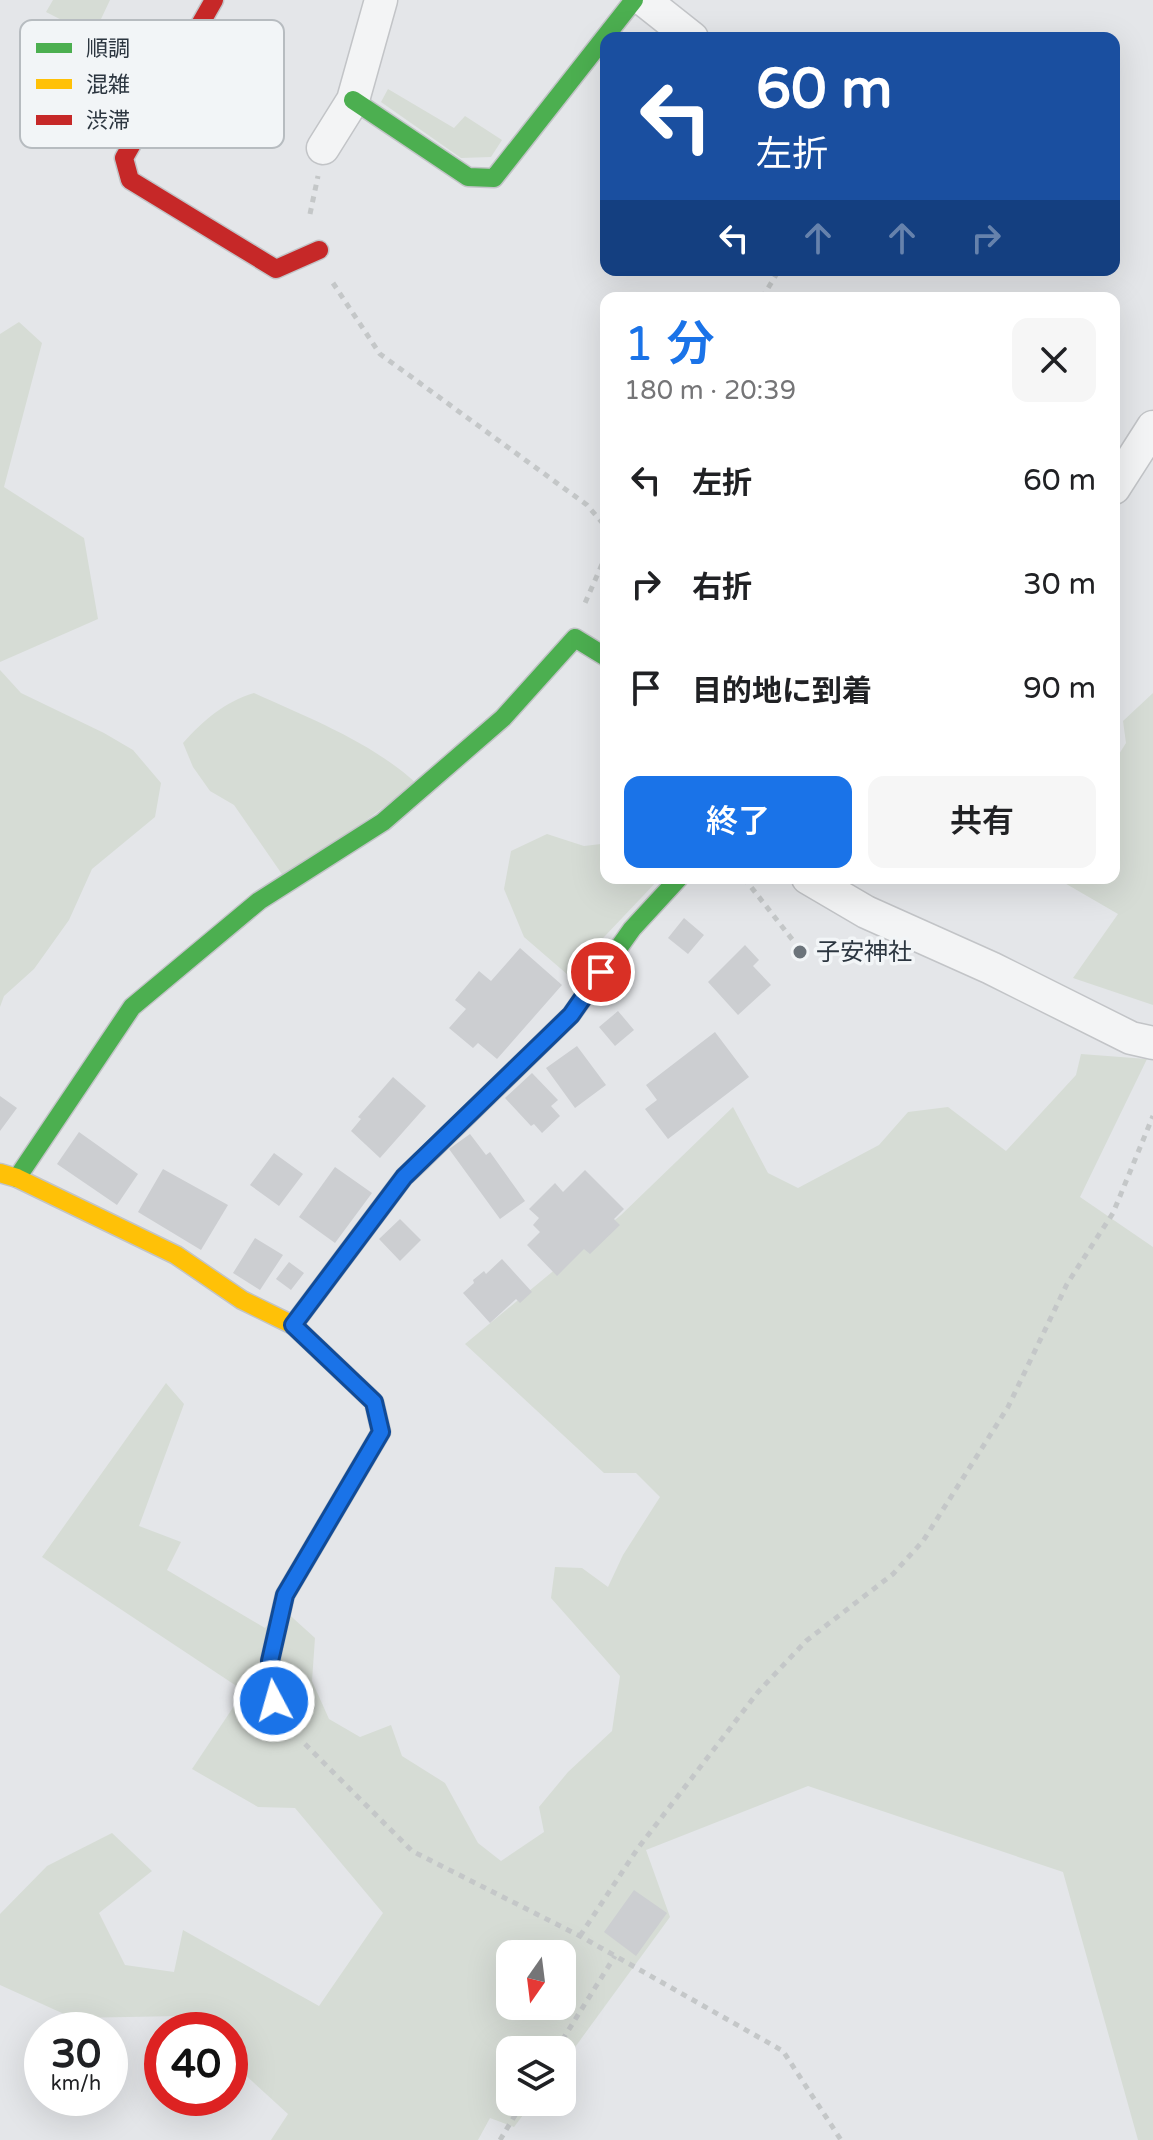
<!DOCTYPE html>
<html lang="ja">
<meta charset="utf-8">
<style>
body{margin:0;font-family:"Varela Round","Noto Sans JP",sans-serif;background:#f6f6f6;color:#202124;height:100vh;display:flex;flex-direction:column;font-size:30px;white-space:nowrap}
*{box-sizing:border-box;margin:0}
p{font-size:26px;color:#757577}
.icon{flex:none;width:44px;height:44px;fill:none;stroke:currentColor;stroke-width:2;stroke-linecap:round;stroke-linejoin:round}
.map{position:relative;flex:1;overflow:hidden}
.sheet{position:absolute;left:600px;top:292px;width:520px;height:592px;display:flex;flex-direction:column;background:#fff;border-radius:16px;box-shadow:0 8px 32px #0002}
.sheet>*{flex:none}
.guide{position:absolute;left:600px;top:32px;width:520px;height:244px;border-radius:16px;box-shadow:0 8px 32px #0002;background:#1a4fa0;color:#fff;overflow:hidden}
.needle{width:52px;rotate:194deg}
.fabs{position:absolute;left:496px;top:1940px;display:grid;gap:16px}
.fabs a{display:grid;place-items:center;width:80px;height:80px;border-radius:16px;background:#fff;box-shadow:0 8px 32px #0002;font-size:40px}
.speed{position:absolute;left:24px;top:2012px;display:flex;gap:16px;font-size:40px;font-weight:700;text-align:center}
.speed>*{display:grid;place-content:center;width:104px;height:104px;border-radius:50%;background:#fff;box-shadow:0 8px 32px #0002;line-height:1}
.speed small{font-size:20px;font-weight:400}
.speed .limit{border:12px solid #d22;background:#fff;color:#111}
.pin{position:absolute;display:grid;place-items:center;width:68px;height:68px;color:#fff;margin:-34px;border:4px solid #fff;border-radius:50%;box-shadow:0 2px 8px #0007}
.me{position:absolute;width:88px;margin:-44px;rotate:354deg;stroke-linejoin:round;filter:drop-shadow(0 0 6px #0008)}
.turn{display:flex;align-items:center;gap:28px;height:168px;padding:0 24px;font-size:36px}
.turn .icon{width:104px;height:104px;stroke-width:2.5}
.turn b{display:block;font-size:56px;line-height:68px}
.lanes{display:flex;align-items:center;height:76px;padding:0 24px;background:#0003;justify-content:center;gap:40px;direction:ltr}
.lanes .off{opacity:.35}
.round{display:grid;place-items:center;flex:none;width:84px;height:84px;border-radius:16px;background:#f6f6f6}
.summary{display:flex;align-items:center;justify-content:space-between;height:136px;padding:0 24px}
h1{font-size:48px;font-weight:600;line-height:60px;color:#1a73e8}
.cta{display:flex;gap:16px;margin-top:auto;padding:16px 24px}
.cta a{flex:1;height:92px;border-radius:16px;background:#1a73e8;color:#fff;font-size:32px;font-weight:600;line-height:92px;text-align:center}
.cta a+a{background:#f6f6f6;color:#202124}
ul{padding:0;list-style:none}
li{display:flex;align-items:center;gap:24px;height:104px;padding:0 24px}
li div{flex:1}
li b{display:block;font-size:30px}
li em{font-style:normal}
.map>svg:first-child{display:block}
</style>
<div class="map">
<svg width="1153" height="2140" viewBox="0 0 1153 2140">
<rect width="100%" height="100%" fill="#e4e6e9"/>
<path fill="#d6dcd5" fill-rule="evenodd" d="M 53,0 L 110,0 L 93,36 L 46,12 Z
M 388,89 L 454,128 L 465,116 L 502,140 L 491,157 L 461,158 L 381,102 Z
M 19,322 L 42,343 L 4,487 L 84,538 L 98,619 L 0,662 L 0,334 Z
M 0,670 L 21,693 L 104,733 L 133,750 L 161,783 L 155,817 L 92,869 L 69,920 L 34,969 L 4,996 L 0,1007 Z
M 254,693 C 309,718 371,742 416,783 L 286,880 L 234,805 L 210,791 L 193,767 L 183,743 C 204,720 224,702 254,693 Z
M 1153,693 L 1153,1005 L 1073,978 L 1118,914 L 1056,878 L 1114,878 L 1114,762 L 1126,743 L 1123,721 Z
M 547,834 L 584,846 L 601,844 L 606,846 L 606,878 L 660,878 L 568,975 L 524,937 L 504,889 L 511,851 Z
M 1081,1054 L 1147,1059 L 1080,1197 L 1153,1247 L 1153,2140 L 1138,2140 L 1063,1872 L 808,1786 L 646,1850 L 670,1917 L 562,2065 L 562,2050 L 510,2050 L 510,2102 L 533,2102 L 514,2127 L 490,2118 L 478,2140 L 271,2140 L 288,2114 L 230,2061 L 230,2030 L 196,2030 L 181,2016 L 73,2018 L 0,1985 L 0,1914 L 47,1866 L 112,1833 L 152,1871 L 99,1913 L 125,1965 L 174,1972 L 183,1930 L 319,2006 L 383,1913 L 295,1808 L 258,1807 L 192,1769 L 244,1691 L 42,1557 L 166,1383 L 184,1404 L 139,1526 L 181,1542 L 167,1570 L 265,1628 L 283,1609 L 315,1638 L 312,1681 L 329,1719 L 360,1737 L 391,1725 L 402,1756 L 445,1783 L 478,1843 L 501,1861 L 544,1832 L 539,1807 L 568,1772 L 612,1731 L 620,1676 L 551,1598 L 555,1567 L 582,1568 L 608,1587 L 623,1555 L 660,1497 L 636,1473 L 604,1473 L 465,1344 L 621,1215 L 733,1107 L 768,1173 L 798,1188 L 879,1145 L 908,1112 L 948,1107 L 1006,1151 L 1076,1075 ZM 510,1954 L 562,1954 L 562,2006 L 510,2006 Z"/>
<path fill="#ccced1" d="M 684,918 L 704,935 L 688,954 L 668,938 Z
M 799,943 L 807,950 L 805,952 L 808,956 L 801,961 L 792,952 L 792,948 Z
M 745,945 L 759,960 L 753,966 L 771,985 L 738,1015 L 708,982 Z
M 520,948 L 562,985 L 497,1059 L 478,1043 L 473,1048 L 449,1028 L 466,1009 L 455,1000 L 479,971 L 491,981 Z
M 618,1011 L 634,1030 L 615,1046 L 599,1027 Z
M 715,1032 L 749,1077 L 668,1139 L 645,1109 L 657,1100 L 646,1085 Z
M 577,1046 L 606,1085 L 575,1108 L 546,1068 Z
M 532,1073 L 558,1100 L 551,1106 L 560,1116 L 542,1133 L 534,1124 L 531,1126 L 505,1098 Z
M 393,1077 L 426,1106 L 380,1158 L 351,1131 L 361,1119 L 358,1117 Z
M 0,1096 L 17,1108 L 0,1131 Z
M 79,1132 L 138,1174 L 117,1205 L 57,1164 Z
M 470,1134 L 486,1155 L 490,1152 L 525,1201 L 500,1219 L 449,1149 Z
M 274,1153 L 303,1174 L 279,1206 L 250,1185 Z
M 335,1167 L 372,1193 L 335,1243 L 299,1217 Z
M 163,1169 L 228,1205 L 201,1250 L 138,1212 Z
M 585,1170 L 624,1209 L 614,1219 L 620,1225 L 590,1254 L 584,1249 L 557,1276 L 527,1245 L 540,1232 L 533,1225 L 539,1218 L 529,1209 L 555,1183 L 563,1192 Z
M 400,1219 L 421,1240 L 400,1261 L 379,1239 Z
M 255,1238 L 283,1255 L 260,1290 L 233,1273 Z
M 502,1259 L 532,1292 L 520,1303 L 516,1299 L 490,1323 L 463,1293 L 474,1283 L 473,1280 L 484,1271 L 486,1274 Z
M 289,1262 L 304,1273 L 291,1290 L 276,1279 Z
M 634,1890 L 667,1913 L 636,1956 L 604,1932 Z"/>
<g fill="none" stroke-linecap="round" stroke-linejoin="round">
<g stroke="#c2c4c7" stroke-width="35">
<path id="street" d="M 644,0 L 692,38
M 323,148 L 353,100 L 381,0
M 1114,488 L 1153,427
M 808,878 L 866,912 L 991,968 L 1131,1038 L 1153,1043"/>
</g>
<g stroke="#c2c4c7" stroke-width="21">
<path id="fast" d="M 353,100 L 468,177 L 494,178 L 634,0
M 421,1161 L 571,1015 L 632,929 L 679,878
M 17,1178 L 132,1007 L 259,901 L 383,822 L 503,718 L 575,638 L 606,657
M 280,1719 L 274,1701 L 270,1661 L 285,1595 L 381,1432 L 374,1402 L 293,1325"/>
</g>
<g stroke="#c2c4c7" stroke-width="21">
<path id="slow" d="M 0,1173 L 17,1178 L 176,1255 L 242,1300 L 293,1325 L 404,1177 L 421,1161"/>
</g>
<g stroke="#c2c4c7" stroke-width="21">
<path id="jam" d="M 214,0 L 124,158 L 130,180 L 276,269 L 319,250"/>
</g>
<path stroke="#c4c7c8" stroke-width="5" stroke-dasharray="6 6" stroke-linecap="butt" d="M 310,214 L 318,176
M 333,283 L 380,354 L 587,505 L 606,527 L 603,562 L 585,603
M 762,298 L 779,270
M 744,878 L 795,943
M 305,1744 L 412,1851 L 580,1936 L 783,2051 L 841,2140
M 580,1936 L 638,1848 L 758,1692 L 806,1641 L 893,1574 L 923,1541 L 1008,1407 L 1067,1284 L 1113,1213 L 1153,1116
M 556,2050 L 615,1956
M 500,2140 L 523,2102"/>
<use href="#street" stroke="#f3f4f5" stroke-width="32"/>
<use href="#fast" stroke="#4caf50" stroke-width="18"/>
<use href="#slow" stroke="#ffc107" stroke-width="18"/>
<use href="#jam" stroke="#c62828" stroke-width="18"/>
</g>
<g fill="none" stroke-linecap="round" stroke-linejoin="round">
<g stroke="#114b97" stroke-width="20">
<path id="route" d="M 274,1701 L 270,1661 L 285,1595 L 381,1432 L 374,1402 L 293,1325 L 404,1177 L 571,1015 L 601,972"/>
</g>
<use href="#route" stroke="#1a73e8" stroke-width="14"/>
</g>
<circle fill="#6c747b" stroke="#f2f5f7" stroke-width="3" cx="800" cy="952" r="8"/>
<g text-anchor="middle" stroke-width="7" stroke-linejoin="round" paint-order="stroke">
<g font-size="24" fill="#2c3640" stroke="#f2f5f7" text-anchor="start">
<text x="816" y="960">子安神社</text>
</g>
</g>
<rect x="20" y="20" width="264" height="128" rx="12" fill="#f2f5f7" stroke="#b7bcc0" stroke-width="2"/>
<rect x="36" y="43" width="36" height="10" fill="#4caf50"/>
<rect x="36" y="79" width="36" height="10" fill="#ffc107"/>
<rect x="36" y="115" width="36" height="10" fill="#c62828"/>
<g font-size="22" fill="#2c3640">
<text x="86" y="56">順調</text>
<text x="86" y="92">混雑</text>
<text x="86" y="128">渋滞</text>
</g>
</svg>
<div class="fabs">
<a><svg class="needle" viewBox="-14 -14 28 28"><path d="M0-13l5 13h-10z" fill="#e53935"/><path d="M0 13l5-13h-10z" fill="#757577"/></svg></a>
<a><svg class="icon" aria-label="layers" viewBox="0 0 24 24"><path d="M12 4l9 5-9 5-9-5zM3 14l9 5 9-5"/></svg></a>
</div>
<div class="speed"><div>30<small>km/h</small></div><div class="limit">40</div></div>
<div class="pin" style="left:601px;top:972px;background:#d93025"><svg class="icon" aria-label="arrive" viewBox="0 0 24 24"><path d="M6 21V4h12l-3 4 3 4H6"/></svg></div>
<svg class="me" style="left:274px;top:1701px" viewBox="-20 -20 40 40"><circle r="17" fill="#1a73e8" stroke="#fff" stroke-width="3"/><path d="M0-11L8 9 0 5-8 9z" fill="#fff"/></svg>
<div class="guide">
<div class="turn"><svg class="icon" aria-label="left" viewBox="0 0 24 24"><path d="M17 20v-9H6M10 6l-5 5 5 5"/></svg><div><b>60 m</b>左折</div></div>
<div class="lanes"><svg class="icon" aria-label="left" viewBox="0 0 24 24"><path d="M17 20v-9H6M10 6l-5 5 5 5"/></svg><svg class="icon off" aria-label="ahead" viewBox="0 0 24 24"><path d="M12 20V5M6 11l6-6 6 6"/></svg><svg class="icon off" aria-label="ahead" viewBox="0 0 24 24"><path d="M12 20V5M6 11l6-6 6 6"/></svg><svg class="icon off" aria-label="right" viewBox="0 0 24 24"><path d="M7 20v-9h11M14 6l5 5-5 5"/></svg></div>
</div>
<section class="sheet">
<div class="summary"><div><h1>1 分</h1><p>180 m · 20:39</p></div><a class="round"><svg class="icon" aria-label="close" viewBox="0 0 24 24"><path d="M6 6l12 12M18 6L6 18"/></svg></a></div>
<ul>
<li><svg class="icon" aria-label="left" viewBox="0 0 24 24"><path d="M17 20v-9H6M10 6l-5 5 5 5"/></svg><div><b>左折</b></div><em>60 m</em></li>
<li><svg class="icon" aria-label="right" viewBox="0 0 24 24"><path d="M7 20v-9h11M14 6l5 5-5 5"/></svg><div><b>右折</b></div><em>30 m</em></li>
<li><svg class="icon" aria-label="arrive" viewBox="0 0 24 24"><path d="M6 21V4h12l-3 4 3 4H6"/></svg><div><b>目的地に到着</b></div><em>90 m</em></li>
</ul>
<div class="cta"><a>終了</a><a>共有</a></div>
</section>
</div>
